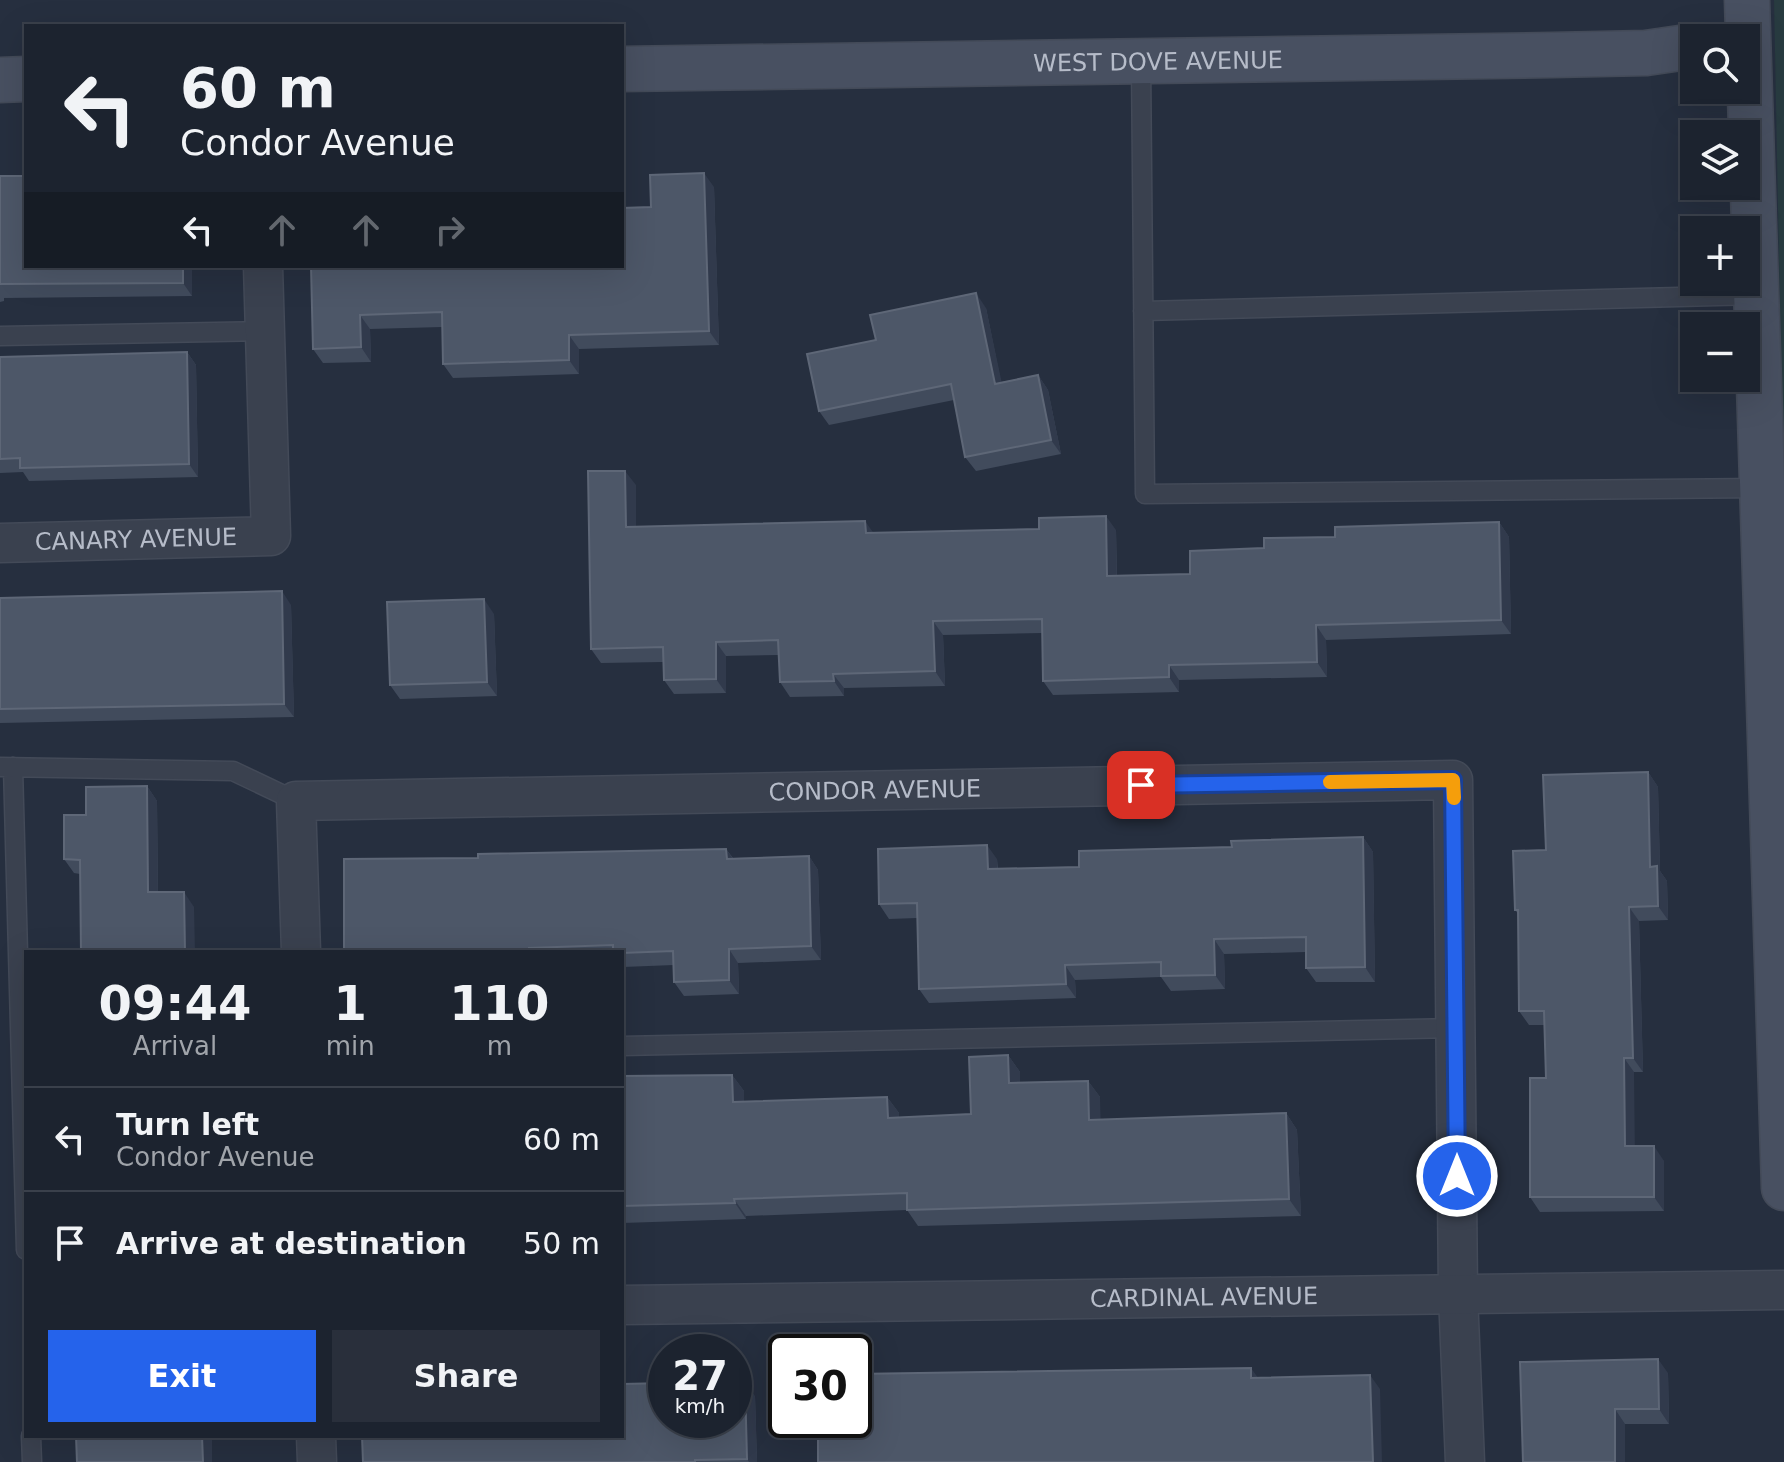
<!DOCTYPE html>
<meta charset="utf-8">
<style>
body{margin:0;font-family:"DejaVu Sans",sans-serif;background:#292f3b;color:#f1f3f6;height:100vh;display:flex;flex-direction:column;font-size:30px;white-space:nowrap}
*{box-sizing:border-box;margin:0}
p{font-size:26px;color:#a0a4aa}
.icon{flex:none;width:44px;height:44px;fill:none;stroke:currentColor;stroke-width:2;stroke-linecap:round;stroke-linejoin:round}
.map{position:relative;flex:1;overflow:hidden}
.drawer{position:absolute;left:24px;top:950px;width:600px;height:488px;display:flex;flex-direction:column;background:#1c232f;border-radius:0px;box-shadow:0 8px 32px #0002,0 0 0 2px #3a404b}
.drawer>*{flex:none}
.banner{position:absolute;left:24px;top:24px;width:600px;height:244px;border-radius:0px;box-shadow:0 8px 32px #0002,0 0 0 2px #3a404b;background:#1c232f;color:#f1f3f6;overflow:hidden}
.fabs{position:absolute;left:1680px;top:24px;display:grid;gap:16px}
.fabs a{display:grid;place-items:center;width:80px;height:80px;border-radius:0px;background:#1c232f;box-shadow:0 8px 32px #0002,0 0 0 2px #3a404b;font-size:40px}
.speed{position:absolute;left:648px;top:1334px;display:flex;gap:16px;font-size:40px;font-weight:700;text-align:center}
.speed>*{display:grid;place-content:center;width:104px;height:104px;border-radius:50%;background:#1c232f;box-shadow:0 8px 32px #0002,0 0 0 2px #3a404b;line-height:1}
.speed small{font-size:20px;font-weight:400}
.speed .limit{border:4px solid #111;border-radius:12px;background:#fff;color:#111}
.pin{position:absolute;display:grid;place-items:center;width:68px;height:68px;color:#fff;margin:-34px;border-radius:16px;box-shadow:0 4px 12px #0006}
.me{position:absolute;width:88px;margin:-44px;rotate:0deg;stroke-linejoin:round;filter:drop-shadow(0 0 6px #0008)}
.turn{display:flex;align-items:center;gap:28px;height:168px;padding:0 24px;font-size:36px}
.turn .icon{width:104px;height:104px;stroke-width:2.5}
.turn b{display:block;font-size:56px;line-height:68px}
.lanes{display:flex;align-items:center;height:76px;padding:0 24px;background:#0003;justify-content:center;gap:40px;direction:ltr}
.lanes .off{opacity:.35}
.eta{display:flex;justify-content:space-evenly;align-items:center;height:136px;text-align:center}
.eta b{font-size:48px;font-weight:800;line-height:56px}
.action{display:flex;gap:16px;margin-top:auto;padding:16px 24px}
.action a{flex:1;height:92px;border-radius:0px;background:#2563eb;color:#fff;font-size:32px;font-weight:800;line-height:92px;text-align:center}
.action a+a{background:#292f3b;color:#f1f3f6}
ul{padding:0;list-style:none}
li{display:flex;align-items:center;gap:24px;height:104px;padding:0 24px;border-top:2px solid #3a404b}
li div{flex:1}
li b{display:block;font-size:30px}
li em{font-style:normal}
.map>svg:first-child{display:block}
</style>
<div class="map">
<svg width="1784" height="1462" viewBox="0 0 1784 1462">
<rect width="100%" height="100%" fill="#262f3f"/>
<path fill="#283b40" d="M 1774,0 L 1784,0 L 1784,521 Z"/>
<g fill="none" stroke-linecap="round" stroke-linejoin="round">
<g stroke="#434a58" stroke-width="21">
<path id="service" d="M 1141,61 L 1145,494 L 1762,488
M 1143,311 L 1756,295
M 0,336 L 265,331
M 0,767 L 233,771 L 296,801
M 13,767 L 26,1250
M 622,1046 L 1456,1028
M 31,1436 L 32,1462"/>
</g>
<g stroke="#434a58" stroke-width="41">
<g id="minor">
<path id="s1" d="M 0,543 L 271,536 L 263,266"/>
<path id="s2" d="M 301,952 L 296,801 L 1453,780 L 1458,1295 L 1465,1462"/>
<path id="s3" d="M 622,1305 L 1784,1290"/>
<path d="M 316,1436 L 317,1462"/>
</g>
</g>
<g stroke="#434a58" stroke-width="47">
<g id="secondary">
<path d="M 1747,0 L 1784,1188"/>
<path id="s4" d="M 622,69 C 964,64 1305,61 1646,53 L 1694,46"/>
<path d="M 0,80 L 26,79"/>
</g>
</g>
<use href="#service" stroke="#3a414f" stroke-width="18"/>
<use href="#minor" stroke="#3a414f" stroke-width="38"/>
<use href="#secondary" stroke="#485061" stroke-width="44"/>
</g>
<path fill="#414b5c" d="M 0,177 L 26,266 L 192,266 L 192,296 L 4,298 L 4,301 L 0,302 Z
M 714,187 L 719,345 L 579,349 L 579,374 L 453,378 L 443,364 L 442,327 L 370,329 L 371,362 L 323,363 L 313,349 L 311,266 L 622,266 L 651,207 Z
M 986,308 L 1001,382 L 1038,375 L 1048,390 L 1061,454 L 976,471 L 965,457 L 954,400 L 829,425 L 819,411 L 876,340 Z
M 187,352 L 196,365 L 198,477 L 29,481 L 23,472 L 0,473 L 0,357 Z
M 636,485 L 636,526 L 874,533 L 1116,530 L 1117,576 L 1190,574 L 1264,548 L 1335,537 L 1499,522 L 1509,537 L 1511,634 L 1326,640 L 1327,677 L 1179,680 L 1179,692 L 1053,695 L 1043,681 L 1042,633 L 943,635 L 945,686 L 844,688 L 844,696 L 790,697 L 780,682 L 779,655 L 726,656 L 726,693 L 674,694 L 664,680 L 663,662 L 601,663 L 591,649 Z
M 0,598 L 291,605 L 294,717 L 0,723 Z
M 494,614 L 497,696 L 400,699 L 390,685 Z
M 1648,772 L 1658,787 L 1660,871 L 1667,881 L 1668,920 L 1639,921 L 1643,1072 L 1634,1072 L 1634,1146 L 1664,1161 L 1664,1211 L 1540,1212 L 1530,1197 L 1546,1078 L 1544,1025 L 1529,1025 L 1519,1011 L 1519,915 L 1515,910 L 1546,850 Z
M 147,786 L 157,801 L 158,892 L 194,907 L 80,874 L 74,873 L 64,859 L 86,815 Z
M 1363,837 L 1373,852 L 1375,982 L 1316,982 L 1306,968 L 1306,952 L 1224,954 L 1225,989 L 1171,991 L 1161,977 L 1075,980 L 1076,998 L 929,1003 L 919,989 L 917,918 L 889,919 L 879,904 L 997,859 L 998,869 L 1079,867 L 1232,847 Z
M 726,849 L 733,858 L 809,856 L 818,870 L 821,960 L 738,963 L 739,994 L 684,996 L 674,982 L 674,965 L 623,967 L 622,952 L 344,952 L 478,858 Z
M 1008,1055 L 1020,1072 L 1020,1083 L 1088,1081 L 1100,1097 L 1100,1120 L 1286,1113 L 1297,1130 L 1301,1216 L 918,1226 L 907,1210 L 746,1216 L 746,1219 L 622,1223 L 622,1076 L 732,1075 L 744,1091 L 744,1102 L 887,1097 L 899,1113 L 899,1117 L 971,1114 Z
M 1668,1373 L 1669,1424 L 1625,1424 L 1523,1462 Z
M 755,1396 L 757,1462 L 363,1462 Z"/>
<path fill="#313a4c" d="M 704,173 L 714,187 L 719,345 L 709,331 Z
M 183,266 L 192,266 L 192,296 L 183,283 Z
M 976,293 L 986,308 L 1005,398 L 995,384 Z
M 360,315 L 370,329 L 371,362 L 361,347 Z
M 569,335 L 579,349 L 579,374 L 569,360 Z
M 187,352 L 196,365 L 198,477 L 189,464 Z
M 1038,375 L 1048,390 L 1061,454 L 1051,440 Z
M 625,471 L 636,485 L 636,541 L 626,527 Z
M 1106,516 L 1116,530 L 1117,591 L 1107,576 Z
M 865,521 L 875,535 L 866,533 Z
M 1499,522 L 1509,537 L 1511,634 L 1501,620 Z
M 282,591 L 291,605 L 294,717 L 284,704 Z
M 484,599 L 494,614 L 497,696 L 487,682 Z
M 933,621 L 943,635 L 945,686 L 935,671 Z
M 1316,625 L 1326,640 L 1327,677 L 1317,662 Z
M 716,642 L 726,656 L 726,693 L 716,679 Z
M 1169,665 L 1179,680 L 1179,692 L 1169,677 Z
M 833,674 L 844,688 L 844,696 L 834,681 Z
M 1648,772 L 1658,787 L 1660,871 L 1667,881 L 1668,920 L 1658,906 L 1650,867 Z
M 147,786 L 157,801 L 158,907 L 148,892 Z
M 1363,837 L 1373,852 L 1375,982 L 1365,967 Z
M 987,845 L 997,859 L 998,884 L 988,869 Z
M 726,849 L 736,863 L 727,859 Z
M 809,856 L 818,870 L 821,960 L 811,946 Z
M 184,892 L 194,907 L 195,952 L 185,952 Z
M 1629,907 L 1639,921 L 1643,1072 L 1633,1058 Z
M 1214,939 L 1224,954 L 1225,989 L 1215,975 Z
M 729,949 L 738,963 L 739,994 L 729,980 Z
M 1065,965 L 1075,980 L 1076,998 L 1066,984 Z
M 1008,1055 L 1020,1072 L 1020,1100 L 1009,1083 Z
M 1624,1058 L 1634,1072 L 1635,1161 L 1625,1146 Z
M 732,1075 L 744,1091 L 744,1118 L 733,1102 Z
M 1088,1081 L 1100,1097 L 1101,1136 L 1089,1120 Z
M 887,1097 L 899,1113 L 899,1134 L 888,1118 Z
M 1286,1113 L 1297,1130 L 1301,1216 L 1289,1199 Z
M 1654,1146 L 1664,1161 L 1664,1211 L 1654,1197 Z
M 734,1199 L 746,1216 L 746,1219 L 735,1203 Z
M 1658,1359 L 1668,1373 L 1669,1424 L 1659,1409 Z
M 1251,1368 L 1261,1382 L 1251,1378 Z
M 1370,1375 L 1380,1389 L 1382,1462 L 1373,1462 Z
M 745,1382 L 755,1396 L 757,1462 L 749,1462 L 747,1459 Z
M 1615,1409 L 1625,1424 L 1625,1462 L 1615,1462 Z
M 202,1436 L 212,1436 L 212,1462 L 203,1462 Z"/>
<path fill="#4d5768" stroke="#5e6777" stroke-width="2" d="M 704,173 L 709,331 L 569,335 L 569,360 L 443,364 L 442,312 L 360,315 L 361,347 L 313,349 L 311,266 L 622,266 L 622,208 L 651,207 L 650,175 Z
M 0,176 L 26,176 L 26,266 L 183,266 L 183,283 L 0,284 Z
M 976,293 L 995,384 L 1038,375 L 1051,440 L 965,457 L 951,384 L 819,411 L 807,354 L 876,340 L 870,315 Z
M 187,352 L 189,464 L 20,468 L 20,458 L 0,459 L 0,357 Z
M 588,471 L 625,471 L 626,527 L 865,521 L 866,533 L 1039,529 L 1039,518 L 1106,516 L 1107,576 L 1190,574 L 1190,551 L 1264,548 L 1264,538 L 1335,537 L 1335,527 L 1499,522 L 1501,620 L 1316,625 L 1317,662 L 1169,665 L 1169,677 L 1043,681 L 1042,619 L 933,621 L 935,671 L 833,674 L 834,681 L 780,682 L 778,640 L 716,642 L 716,679 L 664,680 L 663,647 L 591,649 Z
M 282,591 L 284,704 L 0,709 L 0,598 Z
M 484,599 L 487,682 L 390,685 L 387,602 Z
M 1648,772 L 1650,867 L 1657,866 L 1658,906 L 1629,907 L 1633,1058 L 1624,1058 L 1625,1146 L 1654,1146 L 1654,1197 L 1530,1197 L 1530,1078 L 1546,1078 L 1544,1011 L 1519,1011 L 1518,910 L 1515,910 L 1513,851 L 1546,850 L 1543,775 Z
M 147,786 L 148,892 L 184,892 L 185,952 L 81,952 L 80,860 L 64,859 L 64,815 L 86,815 L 86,787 Z
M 1363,837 L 1365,967 L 1306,968 L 1306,937 L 1214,939 L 1215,975 L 1161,976 L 1161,962 L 1065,965 L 1066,984 L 919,989 L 917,903 L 879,904 L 878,849 L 987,845 L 988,869 L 1079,867 L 1079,851 L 1232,847 L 1231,841 Z
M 726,849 L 727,859 L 809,856 L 811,946 L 729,949 L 729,980 L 674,982 L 673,951 L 622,953 L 622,952 L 613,952 L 613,945 L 529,948 L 529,952 L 344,952 L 344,859 L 478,858 L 478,854 Z
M 1008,1055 L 1009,1083 L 1088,1081 L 1089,1120 L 1286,1113 L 1289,1199 L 907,1210 L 907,1193 L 734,1199 L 735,1203 L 622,1206 L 622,1076 L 732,1075 L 733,1102 L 887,1097 L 888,1118 L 971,1114 L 969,1057 Z
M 1658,1359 L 1659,1409 L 1615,1409 L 1615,1462 L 1523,1462 L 1520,1362 Z
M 1251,1368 L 1251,1378 L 1370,1375 L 1373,1462 L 818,1462 L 818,1420 L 854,1420 L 854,1374 Z
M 734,1382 L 745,1382 L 747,1459 L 695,1460 L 695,1462 L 363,1462 L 362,1436 L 622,1436 L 622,1384 L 666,1383 L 666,1420 L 734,1420 Z
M 76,1436 L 202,1436 L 203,1462 L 77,1462 Z"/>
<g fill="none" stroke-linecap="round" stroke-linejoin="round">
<g stroke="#184099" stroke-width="20">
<path id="route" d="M 1141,785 L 1453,780 L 1457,1176"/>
</g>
<use href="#route" stroke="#2563eb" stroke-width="14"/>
<path stroke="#f59e0b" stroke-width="14" d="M 1330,782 L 1453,780 L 1454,798"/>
</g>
<g text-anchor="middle" stroke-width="8" stroke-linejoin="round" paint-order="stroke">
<g font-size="24" fill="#b6bcc9" stroke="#1f2634">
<text dy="8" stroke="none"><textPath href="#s4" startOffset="536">WEST DOVE AVENUE</textPath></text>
<text dy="8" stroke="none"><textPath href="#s1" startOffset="136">CANARY AVENUE</textPath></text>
<text dy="8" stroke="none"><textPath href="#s2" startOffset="730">CONDOR AVENUE</textPath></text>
<text dy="8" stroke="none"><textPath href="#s3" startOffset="582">CARDINAL AVENUE</textPath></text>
</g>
</g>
</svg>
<div class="fabs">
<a><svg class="icon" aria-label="search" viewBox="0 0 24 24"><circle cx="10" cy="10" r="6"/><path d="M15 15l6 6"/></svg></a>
<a><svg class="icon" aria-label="layers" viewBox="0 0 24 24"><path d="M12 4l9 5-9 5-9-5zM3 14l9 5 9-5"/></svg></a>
<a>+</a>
<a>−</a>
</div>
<div class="speed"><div>27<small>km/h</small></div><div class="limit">30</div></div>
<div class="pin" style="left:1141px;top:785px;background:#d93025"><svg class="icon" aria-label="arrive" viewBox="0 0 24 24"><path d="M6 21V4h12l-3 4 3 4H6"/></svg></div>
<svg class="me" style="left:1457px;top:1176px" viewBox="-20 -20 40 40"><circle r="17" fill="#2563eb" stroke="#fff" stroke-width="3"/><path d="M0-11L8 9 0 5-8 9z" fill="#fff"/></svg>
<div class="banner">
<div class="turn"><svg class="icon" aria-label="left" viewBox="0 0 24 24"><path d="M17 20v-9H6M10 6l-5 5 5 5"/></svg><div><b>60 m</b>Condor Avenue</div></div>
<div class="lanes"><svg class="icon" aria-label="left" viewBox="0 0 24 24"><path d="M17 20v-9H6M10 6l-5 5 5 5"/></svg><svg class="icon off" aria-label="ahead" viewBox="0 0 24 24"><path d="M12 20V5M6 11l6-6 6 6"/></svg><svg class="icon off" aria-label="ahead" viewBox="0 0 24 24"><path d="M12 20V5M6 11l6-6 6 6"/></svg><svg class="icon off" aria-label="right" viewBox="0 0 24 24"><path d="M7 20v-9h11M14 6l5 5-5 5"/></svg></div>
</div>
<section class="drawer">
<div class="eta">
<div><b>09:44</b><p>Arrival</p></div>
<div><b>1</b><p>min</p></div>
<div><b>110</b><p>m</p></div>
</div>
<ul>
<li><svg class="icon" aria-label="left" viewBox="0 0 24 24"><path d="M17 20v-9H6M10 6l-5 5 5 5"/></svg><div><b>Turn left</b><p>Condor Avenue</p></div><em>60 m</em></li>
<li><svg class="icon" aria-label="arrive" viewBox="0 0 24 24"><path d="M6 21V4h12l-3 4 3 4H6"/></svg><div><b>Arrive at destination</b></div><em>50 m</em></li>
</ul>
<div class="action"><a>Exit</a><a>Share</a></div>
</section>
</div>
